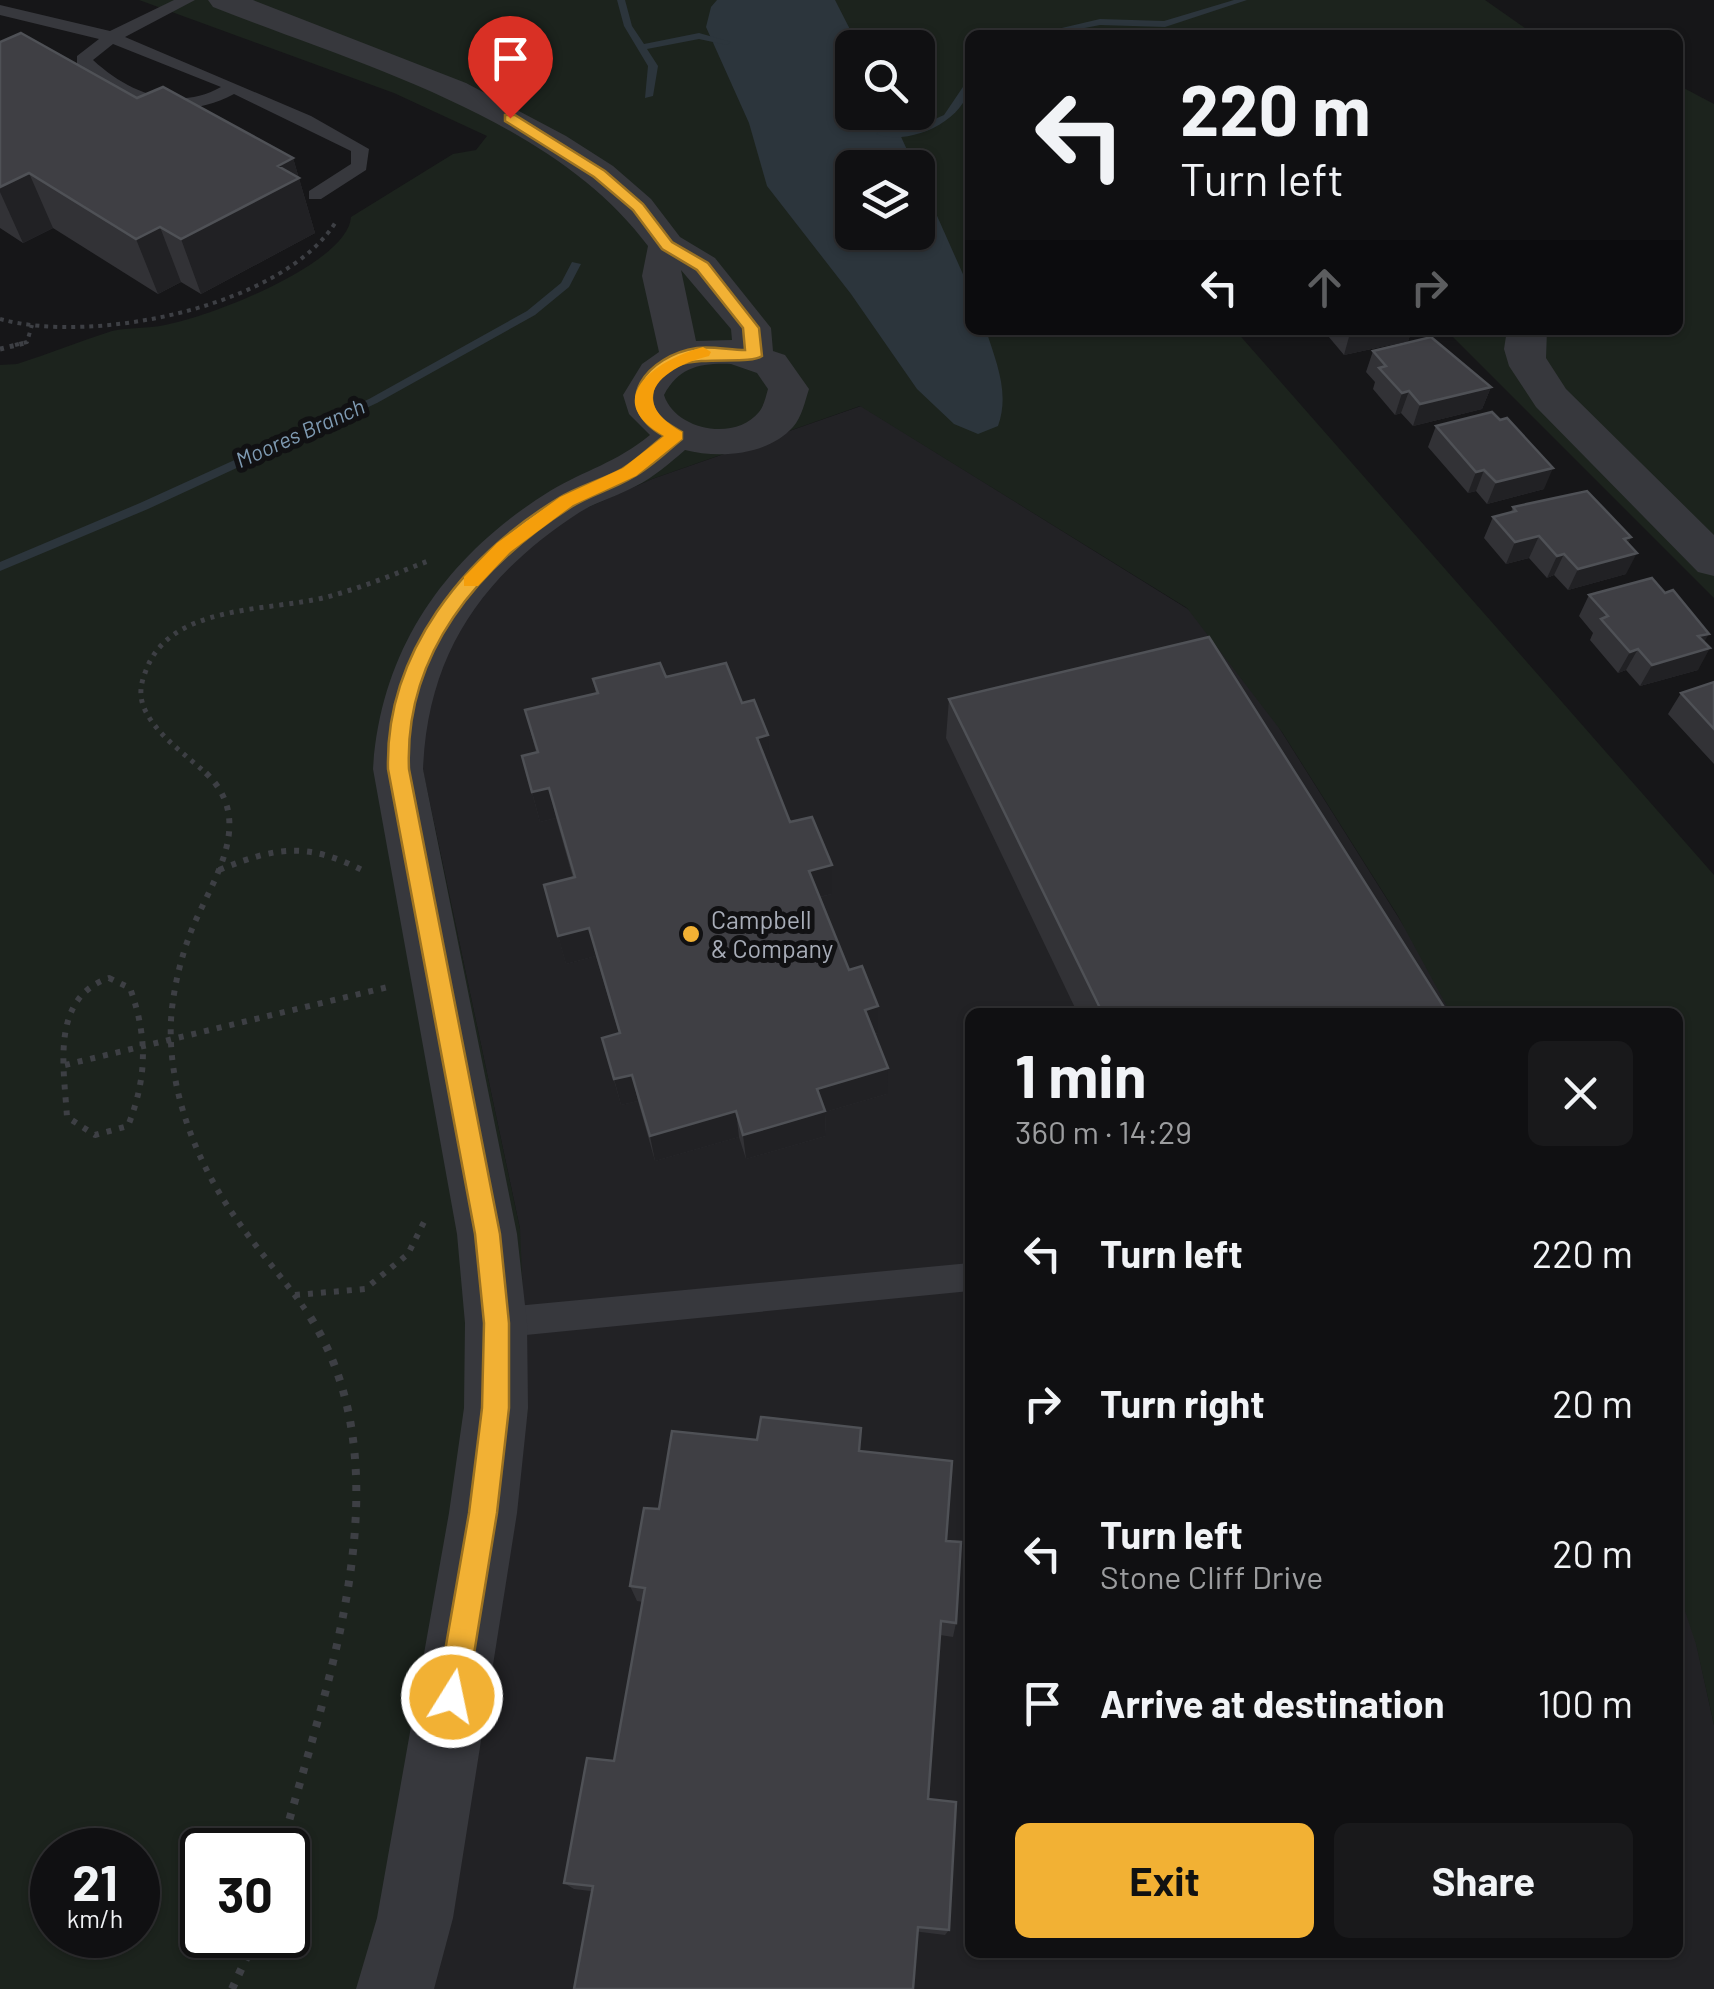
<!DOCTYPE html>
<meta charset="utf-8">
<style>
body{margin:0;font-family:Barlow,sans-serif;background:#19191b;color:#f1f3f6;height:100vh;display:flex;flex-direction:column;font-size:38px;white-space:nowrap}
*{box-sizing:border-box;margin:0}
p{font-size:32px;color:#9c9d9f}
.icon{flex:none;width:55px;height:55px;fill:none;stroke:currentColor;stroke-width:2;stroke-linecap:round;stroke-linejoin:round}
.map{position:relative;flex:1;overflow:hidden}
.drawer{position:absolute;left:965px;top:1008px;width:718px;height:950px;display:flex;flex-direction:column;background:#101012;border-radius:15px;box-shadow:0 2px 8px #0004,0 0 0 2px #303032}
.drawer>*{flex:none}
.top-card{position:absolute;left:965px;top:30px;width:718px;height:305px;border-radius:15px;box-shadow:0 2px 8px #0004,0 0 0 2px #303032;background:#101012;color:#f1f3f6;overflow:hidden}
.tools{position:absolute;left:835px;top:30px;display:grid;gap:20px}
.tools a{display:grid;place-items:center;width:100px;height:100px;border-radius:15px;background:#101012;box-shadow:0 2px 8px #0004,0 0 0 2px #303032;font-size:50px}
.speed{position:absolute;left:30px;top:1828px;display:flex;gap:20px;font-size:50px;font-weight:700;text-align:center}
.speed>*{display:grid;place-content:center;width:130px;height:130px;border-radius:50%;background:#101012;box-shadow:0 2px 8px #0004,0 0 0 2px #303032;line-height:1}
.speed small{font-size:25px;font-weight:400}
.speed .limit{border:5px solid #111;border-radius:15px;background:#fff;color:#111}
.pin{position:absolute;display:grid;place-items:center;width:85px;height:85px;color:#fff;margin:-102px -42px;border-radius:50% 50% 50% 0;rotate:-45deg;box-shadow:0 0 10px #0007}
.pin .icon{rotate:45deg}
.me{position:absolute;width:110px;margin:-55px;rotate:10deg;stroke-linejoin:round;filter:drop-shadow(0 0 8px #0008)}
.turn{display:flex;align-items:center;gap:35px;height:210px;padding:0 50px;font-size:45px}
.turn .icon{width:130px;height:130px;stroke-width:2.5}
.turn b{display:block;font-size:70px;line-height:85px}
.lanes{display:flex;align-items:center;height:95px;padding:0 50px;background:#0003;justify-content:center;gap:50px;direction:ltr}
.lanes .off{opacity:.35}
.round{display:grid;place-items:center;flex:none;width:105px;height:105px;border-radius:15px;background:#19191b}
.headline{display:flex;align-items:center;justify-content:space-between;height:170px;padding:0 50px}
h1{font-size:60px;font-weight:700;line-height:75px}
.primary-button{display:flex;gap:20px;margin-top:auto;padding:20px 50px}
.primary-button a{flex:1;height:115px;border-radius:15px;background:#f2b134;color:#111;font-size:40px;font-weight:700;line-height:115px;text-align:center}
.primary-button a+a{background:#19191b;color:#f1f3f6}
ul{padding:0;list-style:none}
li{display:flex;align-items:center;gap:30px;height:150px;padding:0 50px}
li div{flex:1}
li b{display:block;font-size:38px}
li em{font-style:normal}
.map>svg:first-child{display:block}
</style>
<div class="map">
<svg width="1714" height="1989" viewBox="0 0 1714 1989">
<rect width="100%" height="100%" fill="#161618"/>
<path fill="#222225" d="M 861,406 L 1215,626 L 1458,1012 L 970,1012 L 970,1952 L 1678,1952 L 1678,1559 L 1714,1725 L 1714,1989 L 430,1989 L 520,1229 L 422,766 L 421,725 L 443,646 L 512,558 L 575,513 L 652,479 Z"/>
<path fill="#1c231d" fill-rule="evenodd" d="M 139,0 L 1485,0 L 1535,35 L 970,35 L 970,330 L 1235,330 L 1714,875 L 1714,1725 L 1696,1644 L 1678,1590 L 1678,1012 L 1450,1012 L 1398,916 L 1282,732 L 1187,608 L 860,406 L 652,479 L 575,513 L 512,558 L 469,605 L 428,685 L 422,766 L 520,1229 L 528,1409 L 430,1989 L 0,1989 L 0,365 L 17,364 C 49,354 80,341 112,331 C 129,327 148,329 165,325 C 207,318 348,264 351,217 L 453,154 L 476,150 L 487,136 L 394,93 ZM 852,48 L 918,48 L 918,112 L 852,112 ZM 852,168 L 918,168 L 918,232 L 852,232 ZM 52,1850 L 138,1850 L 138,1935 L 52,1935 ZM 202,1850 L 288,1850 L 288,1935 L 202,1935 Z
M 1678,85 L 1714,104 L 1714,598 L 1452,336 L 1453,330 L 1678,330 Z"/>
<path fill="#2c353c" d="M 717,0 L 835,0 L 859,47 L 852,48 L 852,112 L 890,113 L 915,167 L 852,168 L 852,232 L 918,232 L 918,173 L 970,290 L 970,330 L 986,330 C 996,362 1010,393 998,426 L 978,434 L 954,424 L 917,389 L 851,294 L 767,186 L 749,123 L 706,27 L 711,7 Z"/>
<g fill="none" stroke-linecap="round" stroke-linejoin="round">
<path fill="#2c353c" fill-rule="evenodd" d="M 617,0 L 625,0 L 632,26 L 644,44 L 699,33 L 731,42 L 727,45 L 699,39 L 647,49 L 658,66 L 653,96 L 645,98 L 648,66 L 624,26 Z
M 1234,0 L 1247,0 L 1165,27 L 1100,25 L 1049,35 L 1032,35 L 1100,19 L 1164,21 Z
M 970,80 C 970,120 909,147 876,134 L 881,131 L 908,131 L 944,115 L 967,81 Z
M 572,262 L 581,264 L 569,287 L 535,315 L 377,403 L 148,509 L 0,571 L 0,562 L 140,503 L 369,399 L 527,311 L 561,283 Z"/>
<path stroke="#3d3f44" stroke-width="4" stroke-dasharray="4 5" stroke-linecap="butt" d="M 0,319 C 92,345 285,307 337,220
M 15,345 L 27,342 L 32,325"/>
<path stroke="#3d3f44" stroke-width="5" stroke-dasharray="4 6" stroke-linecap="butt" d="M 0,349 L 25,343
M 209,776 C 188,756 158,737 145,710 C 139,697 140,686 145,673 C 168,603 269,612 327,597 C 361,588 395,574 428,561"/>
<path stroke="#3d3f44" stroke-width="6" stroke-dasharray="5 8" stroke-linecap="butt" d="M 206,773 C 258,823 210,882 190,934 C 181,958 175,983 172,1008 C 164,1080 194,1159 235,1217 C 258,1251 286,1281 309,1315
M 219,870 C 278,846 308,842 366,872
M 109,978 L 130,988 C 148,1038 147,1077 128,1126 L 95,1135 L 67,1117 C 64,1067 50,998 109,978 Z
M 65,1065 L 388,987
M 295,1295 L 365,1289 L 408,1254 L 427,1216"/>
<path stroke="#3d3f44" stroke-width="8" stroke-dasharray="6 10" stroke-linecap="butt" d="M 281,1850 C 325,1686 411,1469 307,1312
M 232,1989 L 257,1935"/>
<path fill="#37383d" fill-rule="evenodd" d="M 174,0 L 195,0 L 125,37 L 311,116 L 369,149 L 366,170 L 321,199 L 309,199 L 309,191 L 351,164 L 351,151 L 234,94 C 181,123 119,107 77,64 L 77,56 L 99,39 L 0,15 L 0,5 L 110,31 ZM 113,44 L 221,87 C 176,112 129,93 93,60 Z
M 970,1263 L 970,1291 L 496,1338 L 485,1333 L 480,1323 L 485,1313 L 496,1308 Z"/>
<path fill="#37383d" fill-rule="evenodd" d="M 208,0 L 253,0 L 466,83 L 566,136 L 613,166 L 651,199 L 680,237 L 715,258 L 771,328 L 773,351 L 785,355 L 809,389 C 805,401 802,417 793,427 C 768,455 720,459 685,450 C 670,463 654,477 636,486 C 618,496 598,501 580,512 C 483,575 428,652 423,769 L 517,1234 L 527,1323 L 528,1408 L 517,1513 L 453,1918 L 434,1989 L 356,1989 L 377,1918 L 449,1513 L 464,1408 L 465,1323 L 457,1234 L 373,769 C 381,647 447,555 550,491 C 585,470 616,463 650,435 L 629,414 L 623,395 L 642,364 L 659,352 L 642,276 L 648,246 C 552,117 357,64 213,7 ZM 681,270 L 731,329 L 732,340 L 696,341 ZM 731,364 L 757,373 L 768,389 C 766,396 764,406 759,412 C 735,442 675,430 664,395 C 679,367 700,363 731,364 Z
M 1507,330 L 1547,330 L 1546,358 L 1566,389 L 1714,535 L 1714,576 L 1698,572 L 1536,407 L 1509,366 L 1504,349 Z"/>
</g>
<path fill="#323236" d="M 0,42 L 137,98 L 293,158 L 315,233 L 201,294 L 181,282 L 158,294 L 53,228 L 23,243 L 0,228 Z
M 1323,330 L 1412,330 L 1408,341 L 1344,355 Z
M 1373,351 L 1491,387 L 1482,409 L 1413,426 L 1401,413 L 1395,415 L 1373,389 L 1375,382 L 1366,372 Z
M 1500,420 L 1544,489 L 1487,504 L 1476,491 L 1468,493 L 1428,447 L 1436,426 Z
M 1513,507 L 1631,537 L 1628,543 L 1626,574 L 1568,590 L 1554,575 L 1547,578 L 1529,558 L 1506,564 L 1484,538 L 1493,517 L 1511,512 Z
M 1589,595 L 1704,642 L 1698,670 L 1640,686 L 1626,670 L 1618,673 L 1590,640 L 1593,633 L 1579,616 Z
M 666,677 L 742,703 L 770,765 L 768,765 L 790,822 L 832,865 L 832,894 L 820,897 L 849,970 L 878,1006 L 878,1033 L 875,1034 L 887,1094 L 825,1112 L 826,1136 L 746,1159 L 739,1137 L 655,1161 L 638,1101 L 621,1105 L 602,1038 L 619,1033 L 596,956 L 566,964 L 544,885 L 573,878 L 556,818 L 540,822 L 522,756 L 536,752 L 525,710 L 596,694 L 593,679 Z
M 1714,682 L 1714,764 L 1668,714 L 1681,693 Z
M 949,699 L 1447,1012 L 1077,1012 L 946,738 Z
M 860,1451 L 946,1541 L 956,1623 L 953,1637 L 940,1635 L 928,1799 L 949,1930 L 945,1935 L 574,1889 L 564,1883 L 614,1761 L 643,1602 L 637,1601 L 630,1586 L 659,1509 Z"/>
<path fill="#212124" d="M 293,158 L 315,233 L 201,294 L 181,239 L 278,166 Z
M 29,173 L 53,228 L 23,243 L 0,192 L 0,187 Z
M 160,227 L 181,282 L 158,294 L 136,239 Z
M 1364,330 L 1412,330 L 1408,341 L 1344,355 L 1350,333 Z
M 1491,387 L 1482,409 L 1413,426 L 1420,404 Z
M 1409,391 L 1401,413 L 1395,415 L 1402,393 Z
M 1553,468 L 1544,489 L 1487,504 L 1496,482 Z
M 1484,470 L 1476,491 L 1468,493 L 1476,472 Z
M 1539,536 L 1529,558 L 1506,564 L 1515,542 Z
M 1631,537 L 1621,558 L 1637,553 L 1626,574 L 1568,590 L 1578,569 L 1624,539 Z
M 1564,554 L 1554,575 L 1547,578 L 1557,556 Z
M 1709,634 L 1698,652 L 1710,648 L 1698,670 L 1640,686 L 1652,665 L 1698,636 Z
M 1638,649 L 1626,670 L 1618,673 L 1630,652 Z
M 768,735 L 770,765 L 759,768 L 757,738 Z
M 549,788 L 556,818 L 540,822 L 532,792 Z
M 832,865 L 832,894 L 810,899 L 809,871 Z
M 589,928 L 596,956 L 566,964 L 558,936 Z
M 878,1006 L 878,1033 L 865,1036 L 865,1010 Z
M 888,1068 L 887,1094 L 825,1112 L 826,1136 L 746,1159 L 743,1135 L 817,1089 Z
M 632,1075 L 638,1101 L 621,1105 L 614,1079 Z
M 736,1111 L 739,1137 L 655,1161 L 650,1136 Z"/>
<path fill="#3f3f44" stroke="#4f5156" stroke-width="2.5" d="M 21,33 L 137,98 L 163,87 L 293,158 L 278,166 L 299,178 L 181,239 L 160,227 L 136,239 L 29,173 L 0,187 L 0,42 Z
M 1431,337 L 1491,387 L 1420,404 L 1409,391 L 1402,393 L 1379,368 L 1386,366 L 1373,351 Z
M 1492,412 L 1500,420 L 1507,418 L 1553,468 L 1496,482 L 1484,470 L 1476,472 L 1436,426 Z
M 1587,491 L 1631,537 L 1624,539 L 1637,553 L 1578,569 L 1564,554 L 1557,556 L 1539,536 L 1515,542 L 1493,517 L 1516,511 L 1513,507 Z
M 1652,578 L 1665,593 L 1673,590 L 1709,634 L 1698,636 L 1710,648 L 1652,665 L 1638,649 L 1630,652 L 1601,619 L 1608,616 L 1589,595 Z
M 1209,637 L 1447,1012 L 1102,1012 L 949,699 Z
M 660,663 L 666,677 L 726,663 L 742,703 L 754,700 L 768,735 L 757,738 L 790,822 L 812,817 L 832,865 L 809,871 L 849,970 L 862,966 L 878,1006 L 865,1010 L 888,1068 L 817,1089 L 825,1111 L 743,1135 L 736,1111 L 650,1136 L 632,1075 L 614,1079 L 602,1038 L 620,1033 L 589,928 L 558,936 L 544,885 L 575,877 L 549,788 L 532,792 L 522,756 L 538,752 L 525,710 L 598,693 L 593,679 Z
M 1714,682 L 1714,729 L 1681,693 Z
M 761,1417 L 861,1428 L 859,1451 L 952,1461 L 946,1541 L 961,1542 L 956,1623 L 941,1621 L 928,1799 L 956,1802 L 949,1930 L 918,1927 L 913,1989 L 574,1989 L 593,1886 L 564,1883 L 587,1758 L 614,1761 L 645,1588 L 630,1586 L 644,1508 L 659,1509 L 672,1431 L 757,1440 Z"/>
<path fill="#f2b134" stroke="#9d7322" stroke-width="2.5" d="M 505,115 L 515,115 L 605,171 L 643,204 L 672,242 L 708,263 L 759,328 L 762,356 C 743,369 654,343 652,397 C 651,416 668,424 682,432 L 682,439 C 666,452 651,467 633,477 C 613,489 590,495 571,507 C 478,567 404,654 409,769 L 500,1234 L 509,1323 L 509,1408 L 497,1513 L 467,1697 L 462,1708 L 452,1712 L 442,1708 L 437,1697 L 469,1513 L 482,1408 L 484,1323 L 475,1234 L 388,769 C 385,653 464,556 559,498 C 579,486 602,480 622,469 C 637,460 650,447 664,436 C 607,404 648,355 697,348 C 712,346 730,350 745,350 L 743,328 L 697,270 L 662,249 L 633,210 L 594,177 L 505,121 Z"/>
<path fill="#f59e0b" d="M 703,347 L 711,352 L 709,356 C 663,367 624,399 682,432 L 682,439 L 636,476 L 573,505 L 510,552 L 478,586 L 464,586 L 464,577 L 497,543 L 560,497 L 623,468 L 664,436 C 598,399 658,359 703,347 Z"/>
<circle fill="#f2b134" stroke="#111113" stroke-width="4" cx="691" cy="934" r="10"/>
<g text-anchor="middle" stroke-width="10" stroke-linejoin="round" paint-order="stroke">
<g font-size="22" font-style="italic" fill="#7f9bb3" stroke="#111113">
<text transform="translate(300 433) rotate(-24)" y="8">Moores Branch</text>
</g>
<g font-size="25" fill="#a8adb8" stroke="#111113" text-anchor="start">
<text x="711" y="929">Campbell<tspan x="711" dy="29">&amp; Company</tspan></text>
</g>
</g>
</svg>
<div class="tools">
<a><svg class="icon" aria-label="search" viewBox="0 0 24 24"><circle cx="10" cy="10" r="6"/><path d="M15 15l6 6"/></svg></a>
<a><svg class="icon" aria-label="layers" viewBox="0 0 24 24"><path d="M12 4l9 5-9 5-9-5zM3 14l9 5 9-5"/></svg></a>
</div>
<div class="speed"><div>21<small>km/h</small></div><div class="limit">30</div></div>
<div class="pin" style="left:510px;top:118px;background:#d93025"><svg class="icon" aria-label="arrive" viewBox="0 0 24 24"><path d="M6 21V4h12l-3 4 3 4H6"/></svg></div>
<svg class="me" style="left:452px;top:1697px" viewBox="-20 -20 40 40"><circle r="17" fill="#f2b134" stroke="#fff" stroke-width="3"/><path d="M0-11L8 9 0 5-8 9z" fill="#fff"/></svg>
<div class="top-card">
<div class="turn"><svg class="icon" aria-label="left" viewBox="0 0 24 24"><path d="M17 20v-9H6M10 6l-5 5 5 5"/></svg><div><b>220 m</b>Turn left</div></div>
<div class="lanes"><svg class="icon" aria-label="left" viewBox="0 0 24 24"><path d="M17 20v-9H6M10 6l-5 5 5 5"/></svg><svg class="icon off" aria-label="ahead" viewBox="0 0 24 24"><path d="M12 20V5M6 11l6-6 6 6"/></svg><svg class="icon off" aria-label="right" viewBox="0 0 24 24"><path d="M7 20v-9h11M14 6l5 5-5 5"/></svg></div>
</div>
<section class="drawer">
<div class="headline"><div><h1>1 min</h1><p>360 m · 14:29</p></div><a class="round"><svg class="icon" aria-label="close" viewBox="0 0 24 24"><path d="M6 6l12 12M18 6L6 18"/></svg></a></div>
<ul>
<li><svg class="icon" aria-label="left" viewBox="0 0 24 24"><path d="M17 20v-9H6M10 6l-5 5 5 5"/></svg><div><b>Turn left</b></div><em>220 m</em></li>
<li><svg class="icon" aria-label="right" viewBox="0 0 24 24"><path d="M7 20v-9h11M14 6l5 5-5 5"/></svg><div><b>Turn right</b></div><em>20 m</em></li>
<li><svg class="icon" aria-label="left" viewBox="0 0 24 24"><path d="M17 20v-9H6M10 6l-5 5 5 5"/></svg><div><b>Turn left</b><p>Stone Cliff Drive</p></div><em>20 m</em></li>
<li><svg class="icon" aria-label="arrive" viewBox="0 0 24 24"><path d="M6 21V4h12l-3 4 3 4H6"/></svg><div><b>Arrive at destination</b></div><em>100 m</em></li>
</ul>
<div class="primary-button"><a>Exit</a><a>Share</a></div>
</section>
</div>
